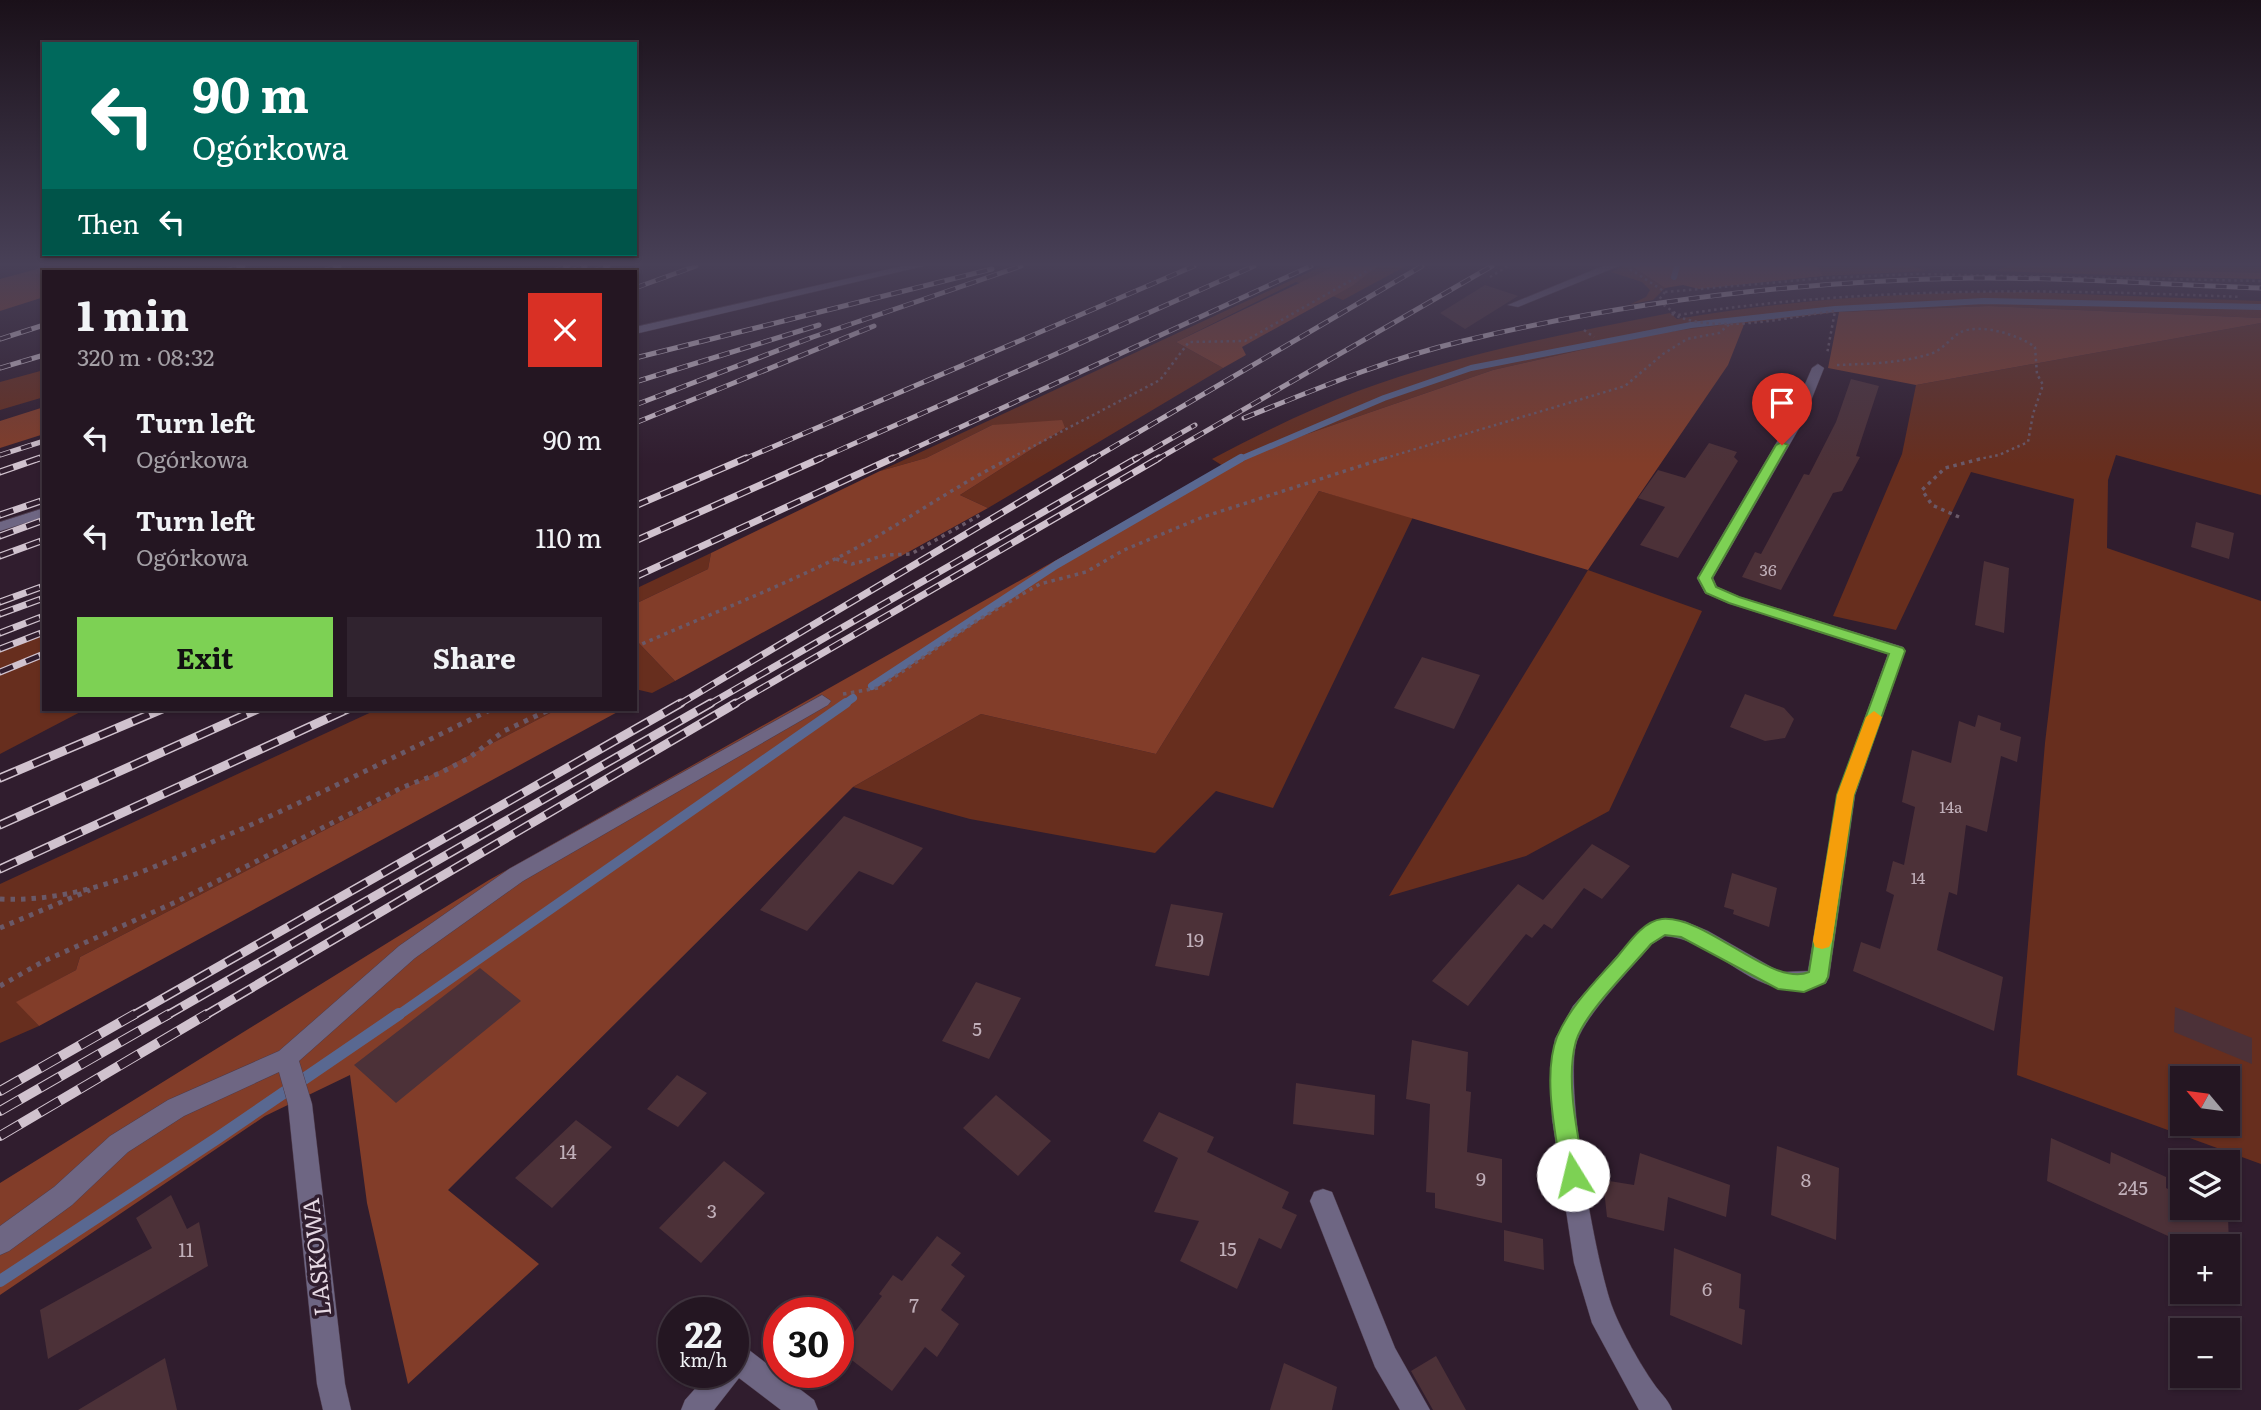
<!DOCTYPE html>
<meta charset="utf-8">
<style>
body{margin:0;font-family:Literata,serif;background:#30232f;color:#f1f3f6;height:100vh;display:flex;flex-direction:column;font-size:26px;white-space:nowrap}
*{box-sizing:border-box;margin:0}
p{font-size:23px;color:#a39fa5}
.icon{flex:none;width:38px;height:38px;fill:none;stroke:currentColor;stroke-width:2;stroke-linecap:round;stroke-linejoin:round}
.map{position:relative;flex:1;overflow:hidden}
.drawer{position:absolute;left:42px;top:270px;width:595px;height:441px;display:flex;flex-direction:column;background:#241622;border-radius:0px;box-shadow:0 2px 5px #0004,0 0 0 2px #413540}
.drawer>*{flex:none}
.guide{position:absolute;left:42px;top:42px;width:595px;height:214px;border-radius:0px;box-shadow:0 2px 5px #0004,0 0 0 2px #413540;background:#00695c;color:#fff;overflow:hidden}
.needle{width:46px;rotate:299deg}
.controls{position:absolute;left:2170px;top:1066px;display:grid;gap:14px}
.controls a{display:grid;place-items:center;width:70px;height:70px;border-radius:0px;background:#241622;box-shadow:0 2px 5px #0004,0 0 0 2px #413540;font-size:35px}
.speed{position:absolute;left:658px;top:1297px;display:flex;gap:14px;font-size:35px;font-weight:700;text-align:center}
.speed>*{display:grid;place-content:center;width:91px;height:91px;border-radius:50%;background:#241622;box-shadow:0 2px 5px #0004,0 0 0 2px #413540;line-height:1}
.speed small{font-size:18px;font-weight:400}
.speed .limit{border:10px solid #d22;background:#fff;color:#111}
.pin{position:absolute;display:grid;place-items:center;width:60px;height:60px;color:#fff;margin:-72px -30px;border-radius:50% 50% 50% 0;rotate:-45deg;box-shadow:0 0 7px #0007}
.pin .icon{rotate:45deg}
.me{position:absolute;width:77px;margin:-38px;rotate:351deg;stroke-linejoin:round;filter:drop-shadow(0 0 5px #0008)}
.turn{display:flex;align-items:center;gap:24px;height:147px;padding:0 35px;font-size:32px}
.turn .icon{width:91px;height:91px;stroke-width:2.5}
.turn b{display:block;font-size:49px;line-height:60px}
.then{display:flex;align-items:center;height:66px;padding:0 35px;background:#0003;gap:14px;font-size:26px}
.round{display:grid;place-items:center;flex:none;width:74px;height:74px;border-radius:0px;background:#30232f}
.head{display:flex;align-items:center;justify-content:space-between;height:119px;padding:0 35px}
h1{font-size:42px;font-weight:700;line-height:52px}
.cta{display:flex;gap:14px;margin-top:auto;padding:14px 35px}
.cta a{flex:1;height:80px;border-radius:0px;background:#7dd154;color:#111;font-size:28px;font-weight:700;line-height:80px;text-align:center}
.cta a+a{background:#30232f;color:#f1f3f6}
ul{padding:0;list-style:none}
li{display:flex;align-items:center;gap:21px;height:98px;padding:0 35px}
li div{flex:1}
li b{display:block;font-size:26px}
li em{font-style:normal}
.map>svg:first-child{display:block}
</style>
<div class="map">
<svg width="2261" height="1410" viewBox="0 0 2261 1410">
<rect width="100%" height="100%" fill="#301d2e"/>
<path fill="#672e1e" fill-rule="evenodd" d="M 1322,266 L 1406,266 L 1343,300 L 1296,282 L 1176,342 L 1223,368 L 988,508 L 960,495 L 1065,428 L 992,425 L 926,458 L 880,471 Z
M 1624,266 L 1631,266 L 1665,288 L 1653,300 L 1631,304 L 1646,297 L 1650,290 L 1642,282 L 1611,272 Z
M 1909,266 L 1928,271 L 1823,276 L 1817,267 Z
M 2007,266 L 2261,267 L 2261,273 L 2174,270 L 2169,277 L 1995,271 Z
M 2024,292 L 2261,301 L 2261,318 L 1989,306 L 1839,312 L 1651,334 L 1493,370 L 1237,458 L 1223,466 L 1212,459 C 1259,434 1308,410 1358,391 C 1458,354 1565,334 1670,313 L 1677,319 C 1793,299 1907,292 2024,292 Z
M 2261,323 L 2261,495 L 2116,455 L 2108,480 L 2107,548 L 2261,601 L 2261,1164 L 2017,1075 L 2045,743 L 2074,499 L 1971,472 L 1896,630 L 1833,616 L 1902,454 L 1916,385 ZM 2182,1078 L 2228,1078 L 2228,1124 L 2182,1124 Z
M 44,370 L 44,397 L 0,410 L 0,382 Z
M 1319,491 L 1413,517 L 1273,808 L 1216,791 L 1155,853 L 970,819 L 853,787 L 981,714 L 1156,754 Z
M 711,553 L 708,569 L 635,604 L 635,589 Z
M 1588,570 L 1702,611 L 1609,811 L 1526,856 L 1389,896 Z
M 44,635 L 44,709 L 86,709 L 0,754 L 0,652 Z
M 635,639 L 675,681 L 652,693 L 635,689 Z
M 378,709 L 558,709 L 80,957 L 76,970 L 17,1002 L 39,1026 L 0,1043 L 0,884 Z"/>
<path fill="#823d29" d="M 48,266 L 139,266 L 124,271 L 44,271 L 44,297 L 0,311 L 0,279 Z
M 1335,266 L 1378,266 L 1352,286 L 1242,347 L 1246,355 L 1223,368 L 1176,342 Z
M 1631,266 L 1817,266 L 1823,276 L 1699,289 L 1683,285 L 1665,288 Z
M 2174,270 L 2261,273 L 2261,279 L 2169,277 Z
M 1989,306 L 2261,318 L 2261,323 L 1916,385 L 1828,368 L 1839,312 Z
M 1745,322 L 1728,365 L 1588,570 L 1319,491 L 1156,754 L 981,714 L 853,787 L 448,1190 L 539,1264 L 408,1384 L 367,1203 L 350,1075 L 265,1116 L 0,1295 L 0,1183 L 489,880 L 1237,458 L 1493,370 L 1651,334 Z
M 44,407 L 44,434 L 0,448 L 0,421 Z
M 1062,420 L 1065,428 L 960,495 L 988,508 L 675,681 L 635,639 L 635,604 L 708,569 L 711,553 L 880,471 L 926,458 L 992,425 Z
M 558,709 L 623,709 L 39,1026 L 16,1002 L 76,970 L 80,957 Z"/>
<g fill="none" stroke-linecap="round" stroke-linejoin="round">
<path stroke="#596891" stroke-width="6" d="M 1674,277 L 1677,266
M 1238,460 L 1384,398 L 1471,368 L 1691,325 L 1835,309 L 1984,301 L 2261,307"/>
<path stroke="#596891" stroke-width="8" d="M 872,686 L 1056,565 L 1241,458
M 843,705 L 853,698"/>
<path stroke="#596891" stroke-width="10" d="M 397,1016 L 846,703"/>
<path stroke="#596891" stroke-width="12" d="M 0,1281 L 216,1139 L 399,1014"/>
</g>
<path fill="#4c3138" d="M 1485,285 L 1518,296 L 1465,329 L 1440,313 Z
M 1851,379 L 1879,386 L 1856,456 L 1860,457 L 1842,491 L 1833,493 L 1781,590 L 1742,577 L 1755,552 L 1761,554 L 1804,474 L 1809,475 L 1836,422 Z
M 1709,443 L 1737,452 L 1734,457 L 1738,461 L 1678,558 L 1640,545 L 1665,507 L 1638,498 L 1658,470 L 1685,478 Z
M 2196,522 L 2234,533 L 2229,559 L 2191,547 Z
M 1984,561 L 2009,568 L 2004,633 L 1975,625 Z
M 1422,657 L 1480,675 L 1454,729 L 1394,708 Z
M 1745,694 L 1784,708 L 1794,719 L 1785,738 L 1765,741 L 1730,727 Z
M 1978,715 L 2001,723 L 2000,730 L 2021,737 L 2017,762 L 2001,756 L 1987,832 L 1966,825 L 1957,895 L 1949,892 L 1937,950 L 2003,977 L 1994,1031 L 1853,971 L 1861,942 L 1880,949 L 1894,895 L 1886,891 L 1893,861 L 1904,865 L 1915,807 L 1902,802 L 1912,750 L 1951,763 L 1959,721 L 1975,727 Z
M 844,816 L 923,848 L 893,885 L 859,871 L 807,931 L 760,910 Z
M 1592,844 L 1630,866 L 1602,899 L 1584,888 L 1552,929 L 1544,924 L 1532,938 L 1526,934 L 1468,1006 L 1432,981 L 1518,884 L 1543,900 Z
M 1732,873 L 1777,888 L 1769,927 L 1733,914 L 1734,910 L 1724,907 Z
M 1171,904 L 1223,913 L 1209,976 L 1155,966 Z
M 480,968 L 521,1001 L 396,1103 L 354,1065 Z
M 976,982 L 1021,998 L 989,1059 L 942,1041 Z
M 2175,1007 L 2252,1038 L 2252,1064 L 2174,1032 Z
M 1412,1040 L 1468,1052 L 1466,1091 L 1471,1092 L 1467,1152 L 1502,1159 L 1502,1223 L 1435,1208 L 1435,1193 L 1426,1192 L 1430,1104 L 1406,1099 Z
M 677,1075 L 707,1093 L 678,1127 L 647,1109 Z
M 1296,1083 L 1375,1095 L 1374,1135 L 1293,1124 Z
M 996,1095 L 1051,1141 L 1018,1176 L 963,1128 Z
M 1159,1112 L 1214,1137 L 1207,1152 L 1289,1192 L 1282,1208 L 1297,1215 L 1281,1249 L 1259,1238 L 1237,1289 L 1180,1261 L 1199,1221 L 1154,1212 L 1178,1158 L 1143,1141 Z
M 576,1120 L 612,1147 L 552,1208 L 515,1178 Z
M 2051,1138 L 2110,1164 L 2111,1152 L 2166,1177 L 2166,1188 L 2182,1196 L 2182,1208 L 2209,1208 L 2228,1216 L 2229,1246 L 2190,1246 L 2047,1181 Z
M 1777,1146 L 1839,1168 L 1836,1240 L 1771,1215 Z
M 1640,1153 L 1730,1185 L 1726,1217 L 1668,1197 L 1664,1231 L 1607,1217 L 1603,1180 L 1634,1185 Z
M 724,1161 L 765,1193 L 701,1263 L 659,1228 Z
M 171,1195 L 187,1229 L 199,1222 L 208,1266 L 48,1359 L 40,1310 L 152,1248 L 136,1218 Z
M 1504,1230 L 1543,1239 L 1544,1270 L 1504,1261 Z
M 937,1236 L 961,1253 L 951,1265 L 965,1276 L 941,1310 L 959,1324 L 937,1357 L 925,1347 L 892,1391 L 840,1351 L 882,1296 L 879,1294 L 893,1275 L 902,1281 Z
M 1674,1248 L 1741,1274 L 1739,1308 L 1745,1310 L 1742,1345 L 1670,1315 Z
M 1436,1356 L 1466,1410 L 1433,1410 L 1411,1371 Z
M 165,1358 L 177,1410 L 78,1410 Z
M 1284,1363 L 1337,1387 L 1332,1410 L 1270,1410 Z"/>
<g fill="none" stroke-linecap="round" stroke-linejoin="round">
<g stroke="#4d3b4b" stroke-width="1">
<path id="minor" d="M 903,266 L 924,266 L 635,334 L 635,327 Z
M 1603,266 L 1619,266 L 1518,307 L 1508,305 Z
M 1818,364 L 1824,368 L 1802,423 L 1713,578 L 1717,587 L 1740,597 L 1903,647 L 1905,651 L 1855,795 L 1829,977 L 1826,983 C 1752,1009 1728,942 1665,936 L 1652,944 C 1632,968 1587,1013 1577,1041 C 1563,1081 1596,1266 1613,1309 C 1622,1332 1640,1364 1654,1384 C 1660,1393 1668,1399 1672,1410 L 1639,1410 L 1592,1323 L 1574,1263 L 1552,1118 L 1551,1065 L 1555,1039 L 1573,1006 L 1638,932 L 1662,919 L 1684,921 L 1708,931 L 1773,968 L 1783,972 L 1808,971 L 1837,795 L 1888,654 L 1728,603 L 1705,593 L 1697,578 L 1788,423 L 1812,368 Z
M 44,508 L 44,517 L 0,531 L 0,522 Z
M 822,695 L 831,701 L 828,705 L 523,881 L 415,958 L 299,1061 L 312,1104 L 345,1384 L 351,1410 L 323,1410 L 317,1384 L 288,1104 L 279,1072 L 184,1116 L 128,1152 L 72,1205 L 9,1251 L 0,1255 L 0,1226 L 54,1187 L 110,1136 L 168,1100 L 279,1051 L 399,946 L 509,869 Z
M 1323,1189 L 1332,1192 L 1395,1348 L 1430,1410 L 1400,1410 L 1375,1367 L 1310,1201 L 1314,1192 Z
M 739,1346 L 749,1350 L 814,1400 L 818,1410 L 781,1410 L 739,1378 L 714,1410 L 681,1410 L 685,1400 L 710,1372 L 733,1372 L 733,1349 Z"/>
</g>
<path stroke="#6a5968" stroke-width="2.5" stroke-dasharray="2.5 3.5" stroke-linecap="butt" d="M 1630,269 L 1665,292 L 1658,301 L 1678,315 C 1868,286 2049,289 2241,297
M 1490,277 L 1508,266
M 1665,292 L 1826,278 L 1917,274 L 2261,281
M 1674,313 L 1670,313 C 1714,336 1788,317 1835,311 L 1827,354
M 1584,330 L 1594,337
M 1837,365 C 1868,364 1901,363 1930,354 C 1943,350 1950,338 1961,332 C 1981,323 2019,335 2035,347 L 2037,374 L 2043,385 L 2033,414 L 2028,442 L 1999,455 L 1974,460
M 1007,460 L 1160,380 L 1189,342 L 1245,341 L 1376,266
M 1379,460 L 1625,386 L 1663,354 L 1687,339 L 1719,333 L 1731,323"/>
<path stroke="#6a5968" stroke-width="3.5" stroke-dasharray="3.5 4.5" stroke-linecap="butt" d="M 1959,517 L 1932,505 L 1922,490 L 1945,468 L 1984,458
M 836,559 L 852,564 L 887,555 L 911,554 L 980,515
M 635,647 C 701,618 770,591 835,559 C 896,529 950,488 1011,458
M 843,694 L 878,688 L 978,620 L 1040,584 L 1086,572 L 1124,550 L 1203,517 L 1385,458"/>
<path stroke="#6a5968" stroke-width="5" stroke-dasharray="4.5 6" stroke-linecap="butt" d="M 0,899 C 81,903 155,867 228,835 C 317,796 404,752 492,709
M 0,928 L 90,890
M 0,986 L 44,961 L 178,901 L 401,788 L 440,773 L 469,758 L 504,731 L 551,709"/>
<use href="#minor" fill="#6e6683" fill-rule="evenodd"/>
<g stroke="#d0c2ce" stroke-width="5">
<path id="rail-far3" d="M 226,271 L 243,266
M 323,271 L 339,266
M 553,271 L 568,266
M 571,271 L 585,266
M 593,271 L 608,266
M 635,288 L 696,266
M 0,339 L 44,325
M 635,358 L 992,269
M 0,368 L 44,355
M 635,382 L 819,325
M 635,405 L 813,337 L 1021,266
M 1244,418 C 1316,389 1387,359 1463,341 C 1629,301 1800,281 1971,278 C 2067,277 2165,285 2261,288
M 635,423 L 874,326
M 0,455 L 44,441
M 35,460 L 44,457
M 742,460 L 1194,266
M 817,460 L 1254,266
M 889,460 L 1311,266
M 1091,460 L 1422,266
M 1134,460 L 1195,425
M 1156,460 L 1492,266"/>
</g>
<g stroke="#d0c2ce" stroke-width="7">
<path id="rail-far2" d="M 0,472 L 40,458
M 635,506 L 746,458
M 0,515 L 44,500
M 0,536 L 44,520
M 635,541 L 821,458
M 0,556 L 44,540
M 635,577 L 893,458
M 0,602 L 44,586
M 0,614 L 44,598
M 0,633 L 44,616
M 0,649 L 44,632
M 0,672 L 44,654
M 678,705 L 1094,458
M 708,705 L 1137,458
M 733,705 L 1159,458"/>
</g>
<g stroke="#d0c2ce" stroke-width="9">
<path id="rail-far1" d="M 0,778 L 162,709
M 0,825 L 258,709
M 0,869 L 348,709
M 132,1016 L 681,703
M 166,1016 L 711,703
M 204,1016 L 736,703"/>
</g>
<g stroke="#d0c2ce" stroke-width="10">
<path id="rail" d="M 0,1091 L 135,1014
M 0,1111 L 169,1014
M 0,1136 L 207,1014"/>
</g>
<use href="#rail-far3" stroke="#301d2e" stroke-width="3.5" stroke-dasharray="11" stroke-linecap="butt"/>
<use href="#rail-far2" stroke="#301d2e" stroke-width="4.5" stroke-dasharray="14" stroke-linecap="butt"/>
<use href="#rail-far1" stroke="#301d2e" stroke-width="6" stroke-dasharray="18" stroke-linecap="butt"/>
<use href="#rail" stroke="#301d2e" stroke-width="8" stroke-dasharray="23" stroke-linecap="butt"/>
</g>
<linearGradient id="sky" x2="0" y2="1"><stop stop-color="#1a1019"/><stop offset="0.57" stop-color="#484057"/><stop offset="1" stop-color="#484057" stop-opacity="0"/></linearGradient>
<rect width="2261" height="464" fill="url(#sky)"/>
<path fill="#7dd154" stroke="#518837" stroke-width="2" d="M 1782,442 L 1788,445 L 1712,578 L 1716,587 L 1739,597 L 1903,648 L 1905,651 L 1854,795 L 1828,977 L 1825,983 L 1804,992 L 1778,989 L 1681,937 L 1665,935 L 1651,944 C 1631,968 1585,1012 1576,1041 C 1565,1080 1578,1136 1585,1175 L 1581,1182 L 1573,1185 L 1565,1182 L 1562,1175 C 1556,1136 1542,1075 1557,1037 C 1570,1006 1596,981 1618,956 C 1628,944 1643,921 1662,919 C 1706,915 1772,988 1809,972 L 1837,795 L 1889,654 L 1729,603 L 1706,593 L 1698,578 L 1776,445 Z"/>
<path fill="#f59e0b" d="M 1874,711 L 1882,717 L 1854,795 L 1832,941 L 1829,947 L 1822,949 L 1815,947 L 1813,941 L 1837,795 L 1866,717 Z"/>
<g text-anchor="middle" stroke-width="7" stroke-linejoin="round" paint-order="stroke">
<g font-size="16" fill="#c0afb9">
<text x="1768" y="576">36</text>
<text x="1951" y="813">14a</text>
<text x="1918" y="884">14</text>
</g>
<g font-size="19" fill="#c0afb9">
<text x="1195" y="947">19</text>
<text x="977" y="1036">5</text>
<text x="568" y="1159">14</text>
<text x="1481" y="1186">9</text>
<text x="1806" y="1187">8</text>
<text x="2133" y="1195">245</text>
<text x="712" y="1218">3</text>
<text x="1228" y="1256">15</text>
<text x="186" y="1257">11</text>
<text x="1707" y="1296">6</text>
<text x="914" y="1312">7</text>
</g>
<g font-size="23" fill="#e6d9e4" stroke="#301d2e">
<text transform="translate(317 1257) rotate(-96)" y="8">LASKOWA</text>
</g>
</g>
</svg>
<div class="controls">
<a><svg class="needle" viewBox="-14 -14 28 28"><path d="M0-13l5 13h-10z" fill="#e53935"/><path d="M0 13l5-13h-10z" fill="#a39fa5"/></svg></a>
<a><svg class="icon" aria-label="layers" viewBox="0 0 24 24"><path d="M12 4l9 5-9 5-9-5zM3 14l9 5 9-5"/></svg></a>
<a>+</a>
<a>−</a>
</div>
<div class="speed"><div>22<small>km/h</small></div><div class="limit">30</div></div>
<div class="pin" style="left:1782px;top:445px;background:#d93025"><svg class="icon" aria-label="arrive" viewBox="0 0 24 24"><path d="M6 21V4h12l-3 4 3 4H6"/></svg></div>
<svg class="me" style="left:1573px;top:1175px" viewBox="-20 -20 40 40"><circle r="19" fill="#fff"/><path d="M0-13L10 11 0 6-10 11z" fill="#7dd154"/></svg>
<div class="guide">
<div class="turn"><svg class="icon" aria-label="left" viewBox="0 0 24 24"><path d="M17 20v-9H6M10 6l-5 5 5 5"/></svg><div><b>90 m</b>Ogórkowa</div></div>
<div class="then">Then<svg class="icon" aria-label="left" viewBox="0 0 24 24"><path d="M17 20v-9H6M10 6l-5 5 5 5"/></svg></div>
</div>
<section class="drawer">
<div class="head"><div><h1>1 min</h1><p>320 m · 08:32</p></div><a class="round" style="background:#d93025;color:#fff"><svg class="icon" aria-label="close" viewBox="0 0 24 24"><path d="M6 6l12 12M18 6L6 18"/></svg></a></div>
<ul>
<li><svg class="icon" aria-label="left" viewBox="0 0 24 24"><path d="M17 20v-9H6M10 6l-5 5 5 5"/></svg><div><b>Turn left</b><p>Ogórkowa</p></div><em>90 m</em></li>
<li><svg class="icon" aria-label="left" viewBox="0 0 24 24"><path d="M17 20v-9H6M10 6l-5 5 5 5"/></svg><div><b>Turn left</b><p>Ogórkowa</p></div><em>110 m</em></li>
</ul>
<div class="cta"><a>Exit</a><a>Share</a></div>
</section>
</div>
